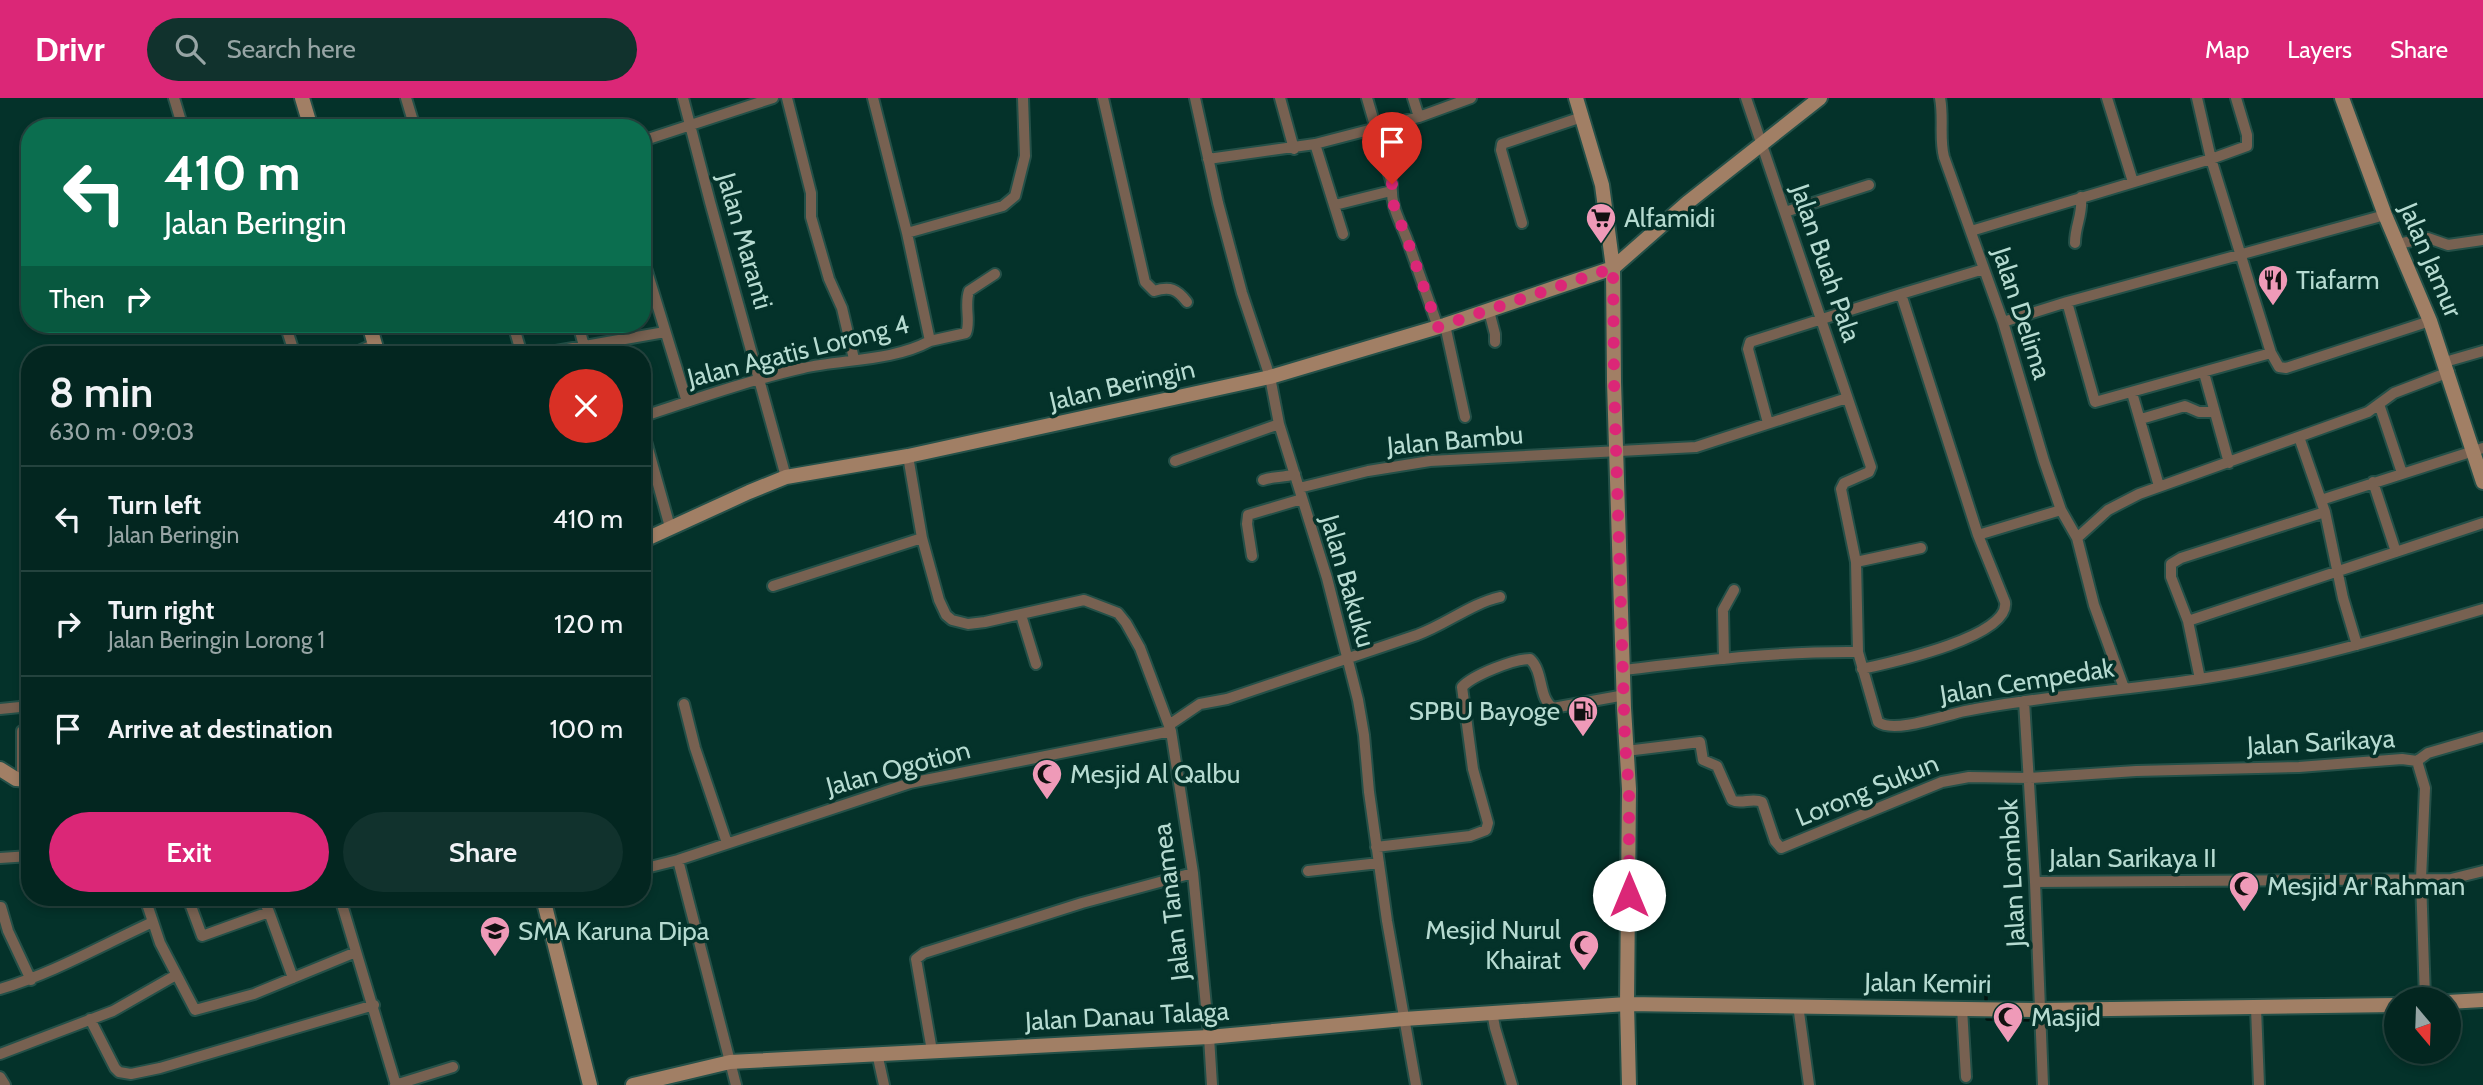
<!DOCTYPE html>
<meta charset="utf-8">
<style>
body{margin:0;font-family:Cabin,sans-serif;background:#11322d;color:#f1f3f6;height:100vh;display:flex;flex-direction:column;font-size:26px;white-space:nowrap}
*{box-sizing:border-box;margin:0}
p{font-size:23px;color:#97a5a5}
.icon{flex:none;width:38px;height:38px;fill:none;stroke:currentColor;stroke-width:2;stroke-linecap:round;stroke-linejoin:round}
.map{position:relative;flex:1;overflow:hidden}
.drawer{position:absolute;left:21px;top:248px;width:630px;height:560px;display:flex;flex-direction:column;background:#032620;border-radius:28px;box-shadow:0 4px 10px #0003,0 0 0 2px #24433e}
.drawer>*{flex:none}
.hud{position:absolute;left:21px;top:21px;width:630px;height:214px;border-radius:28px;box-shadow:0 4px 10px #0003,0 0 0 2px #24433e;background:#0b6e4f;color:#fff;overflow:hidden}
.needle{width:46px;rotate:161deg}
.controls{position:absolute;left:2384px;top:889px;display:grid;gap:14px}
.controls a{display:grid;place-items:center;width:77px;height:77px;border-radius:50%;background:#032620;box-shadow:0 4px 10px #0003,0 0 0 2px #24433e;font-size:35px}
.pin{position:absolute;display:grid;place-items:center;width:60px;height:60px;color:#fff;margin:-72px -30px;border-radius:50% 50% 50% 0;rotate:-45deg;box-shadow:0 0 7px #0007}
.pin .icon{rotate:45deg}
.me{position:absolute;width:77px;margin:-38px;rotate:0deg;stroke-linejoin:round;filter:drop-shadow(0 0 5px #0008)}
.turn{display:flex;align-items:center;gap:24px;height:147px;padding:0 28px;font-size:32px}
.turn .icon{width:91px;height:91px;stroke-width:2.5}
.turn b{display:block;font-size:49px;line-height:60px}
.then{display:flex;align-items:center;height:66px;padding:0 28px;background:#0003;gap:14px;font-size:26px}
.round{display:grid;place-items:center;flex:none;width:74px;height:74px;border-radius:37px;background:#11322d}
.summary{display:flex;align-items:center;justify-content:space-between;height:119px;padding:0 28px}
h1{font-size:42px;font-weight:600;line-height:52px}
.action{display:flex;gap:14px;margin-top:auto;padding:14px 28px}
.action a{flex:1;height:80px;border-radius:42px;background:#db2777;color:#fff;font-size:28px;font-weight:600;line-height:80px;text-align:center}
.action a+a{background:#11322d;color:#f1f3f6}
ul{padding:0;list-style:none}
li{display:flex;align-items:center;gap:21px;height:105px;padding:0 28px;border-top:2px solid #24433e}
li div{flex:1}
li b{display:block;font-size:26px}
li em{font-style:normal}
header{display:flex;align-items:center;gap:42px;box-sizing:border-box;height:98px;padding:0 35px;background:#db2777;color:#fff}
header strong{font-size:33px}
nav{display:flex;gap:38px;margin-inline-start:auto;font-size:24px}
.search{width:490px;height:63px;background:#11322d;display:flex;align-items:center;gap:18px;box-sizing:border-box;padding:0 24px;border-radius:38px;color:#97a5a5;font-size:26px}
.map>svg:first-child{display:block}
</style>
<header>
<strong>Drivr</strong>
<div class="search"><svg class="icon" aria-label="search" viewBox="0 0 24 24"><circle cx="10" cy="10" r="6"/><path d="M15 15l6 6"/></svg>Search here</div>
<nav><a>Map</a><a>Layers</a><a>Share</a></nav>
</header>
<div class="map">
<svg width="2483" height="987" viewBox="0 0 2483 987">
<rect width="100%" height="100%" fill="#04322a"/>
<g fill="none" stroke-linecap="round" stroke-linejoin="round">
<path stroke="#031410" stroke-width="3.5" d="M 1986,879 L 1986,902
M 1987,921 L 2035,922 L 2035,928"/>
<g stroke="#245048" stroke-width="14">
<path id="street" d="M 174,0 L 183,30
M 406,0 L 415,30
M 683,0 L 710,104 L 786,379
M 787,0 L 811,95 L 811,119 L 829,181 L 842,210 L 854,261
M 1103,0 L 1145,184 L 1154,193 C 1170,188 1177,191 1187,204
M 1195,0 L 1218,105 L 1242,195 L 1270,279 L 1279,326 L 1327,480 L 1358,602 L 1364,637 L 1369,694 L 1387,823 L 1416,987
M 1280,0 L 1294,51
M 1367,0 L 1392,86 C 1390,109 1401,124 1408,144 C 1418,173 1428,201 1438,229
M 1413,0 L 1419,19
M 1746,0 L 1871,369 L 1869,374 L 1844,385 L 1841,391 L 1856,464 L 1858,554
M 1940,0 C 1944,20 1939,40 1944,59 L 2003,224 L 2044,363 L 2061,412 L 2077,440 L 2094,507 L 2124,590
M 2107,0 L 2133,84
M 2197,0 L 2211,61 L 2271,255
M 642,43 L 773,0
M 1315,46 L 1343,136
M 1208,61 L 1315,46 L 1419,19 L 1471,0
M 1335,107 L 1391,93
M 1785,114 L 1869,87
M 1522,125 L 1501,52 L 1502,46 L 1582,19
M 1971,133 L 2211,61 L 2247,48 L 2247,37 L 2236,0
M 907,135 L 1003,108 L 1015,98 L 1025,58 L 1023,0
M 2075,145 C 2075,127 2083,117 2081,99
M 2397,146 L 2428,140 L 2448,147 L 2483,142
M 646,170 L 687,304
M 1984,171 L 1901,196 L 1978,437 L 2061,412
M 2067,204 L 2095,304 L 2271,255 L 2279,269 L 2286,270 L 2430,223
M 1489,213 L 1495,236 L 1495,244
M 2003,224 L 2067,204 L 2385,117
M 285,226 L 295,257
M 513,226 L 522,257
M 578,226 L 584,248
M 1445,227 L 1465,319
M 930,243 L 966,235 C 971,224 964,207 969,193 L 995,176
M 350,257 L 375,246
M 533,257 L 665,234
M 2445,264 L 2483,253
M 2204,275 L 2229,365
M 2132,295 L 2159,388
M 2379,306 L 2402,375
M 2141,321 L 2185,308 L 2199,314 L 2214,314
M 642,323 L 647,317 C 699,300 750,282 803,270 C 844,261 893,263 930,243 L 907,135 L 873,0
M 1768,325 L 1748,251 L 1750,244 L 1901,196
M 642,329 L 670,429
M 2299,339 L 2325,414 L 2343,500 L 2357,547
M 908,358 L 922,440 L 939,502 L 946,517 L 952,522 L 968,526 L 985,524 L 1084,502 L 1118,515 L 1126,525 L 1140,550 L 1171,633 L 1193,775 L 1209,939 L 1212,987
M 1175,363 L 1279,326
M 1263,382 C 1274,378 1283,380 1295,376
M 2373,384 L 2396,454
M 1299,390 L 1368,373 L 1430,363 L 1696,349 L 1847,300
M 2321,402 L 2483,350
M 2077,440 L 2108,412 L 2139,396 L 2368,314 L 2394,295 L 2449,274
M 1252,458 L 1247,426 L 1248,417 L 1302,401
M 1856,464 L 1921,450
M 773,488 L 922,440
M 1021,517 L 1036,566
M 2188,523 L 2171,479 L 2171,466 L 2181,460 L 2325,414
M 1724,561 L 1723,512 L 1734,492
M 1862,571 C 1889,565 2011,539 2005,504 L 1978,437
M 1624,572 C 1701,563 1780,553 1858,554 L 1878,624 C 1894,636 1945,617 1965,613 C 2061,594 2160,591 2256,571 C 2333,555 2408,533 2483,511
M 2200,581 L 2188,523 L 2483,425
M 2024,603 L 2035,784 L 2043,987
M 684,606 L 695,650 L 727,745
M 0,611 L 20,609 L 30,604
M 1169,627 L 1200,606 L 1227,601 L 1417,537 C 1447,526 1470,506 1500,499
M 1626,653 L 1700,644 L 1703,662 L 1717,668 L 1732,702 C 1741,707 1752,699 1762,704 L 1775,743 L 1781,750 L 1942,684 L 1969,679 L 2030,680 L 2136,673 L 2299,669 L 2402,661 L 2417,663 L 2425,690 L 2421,781 L 2425,901
M 2417,663 L 2428,655 L 2483,639
M 22,682 L 22,633 L 30,628
M 1376,749 L 1470,738 L 1486,732 L 1488,725 L 1473,671 L 1462,589 C 1473,577 1514,561 1530,561 C 1544,574 1538,600 1553,610 L 1625,597
M 0,760 L 30,758
M 678,762 L 736,987
M 642,771 L 678,762 L 910,685 L 1171,633
M 1308,773 L 1379,765
M 2035,784 L 2451,781 L 2483,773
M 145,800 L 160,845 L 195,912 L 254,896 L 356,854
M 188,800 L 202,838 L 269,814 L 263,800
M 340,800 L 396,987
M 1,809 L 8,833 L 31,882
M 269,814 L 293,880
M 0,891 C 54,875 102,847 153,824
M 1798,907 L 1809,987
M 1962,910 L 1966,979
M 2256,910 L 2259,987
M 1492,914 L 1495,930 L 1512,987
M 90,921 L 115,970 L 119,974 L 131,976 L 160,970 L 374,907
M 932,953 L 916,861 L 924,855 L 1082,805 L 1193,775
M 877,955 L 884,987
M 0,956 L 113,913 L 176,877
M 0,979 L 5,987
M 395,987 L 453,969"/>
</g>
<g stroke="#245048" stroke-width="18">
<path id="secondary" d="M 302,0 L 311,30
M 1576,0 L 1602,87 L 1613,170 L 1614,284 L 1624,610 L 1629,691 L 1627,906 L 1629,987
M 2342,0 L 2385,117 L 2430,223 L 2483,384
M 369,226 L 378,257
M 642,443 L 749,394 L 786,379 L 908,358 L 1270,279 L 1445,227 L 1613,170 L 1687,105 L 1820,0
M 0,671 L 16,681 L 30,682
M 543,800 L 590,987
M 2448,904 L 2483,902
M 633,987 L 730,964 L 1209,939 L 1404,921 L 1627,906 L 2041,912 L 2396,907"/>
</g>
<use href="#street" stroke="#776151" stroke-width="10"/>
<use href="#secondary" stroke="#a17f65" stroke-width="14"/>
</g>
<g fill="none" stroke-linecap="round" stroke-linejoin="round">
<path stroke="#db2777" stroke-width="12" stroke-dasharray="0 21.6" d="M 1392,86 C 1390,109 1401,123 1408,144 C 1418,173 1428,201 1438,229 L 1613,170 L 1614,284 L 1625,645 L 1629,691 L 1629,797"/>
</g>
<defs>
<g id="supermarket-pin" transform="scale(1.575)"><path d="M0 17L-7.5 6A9.5 9.5 0 1 1 7.5 6Z" fill="#ef9ab8" stroke="#04322a"/><path d="M-6-5.5h2.5l.6 2H6L4.5 2H-2.5L-4.4-4H-6ZM-1.5 3.2a1.3 1.3 0 1 0 .1 0ZM3 3.2a1.3 1.3 0 1 0 .1 0Z" fill="#111"/></g>
<g id="restaurant-pin" transform="scale(1.575)"><path d="M0 17L-7.5 6A9.5 9.5 0 1 1 7.5 6Z" fill="#ef9ab8" stroke="#04322a"/><path d="M-5-6h1v4h1v-4h1v4h1v-4h1v5L-1.5 .5V6h-2V.5L-5-1ZM5-6V6H3V1.5H1.5Q1.5-4 5-6Z" fill="#111"/></g>
<g id="fuel-pin" transform="scale(1.575)"><path d="M0 17L-7.5 6A9.5 9.5 0 1 1 7.5 6Z" fill="#ef9ab8" stroke="#04322a"/><path d="M-5.5-6h7V0h2V4h1.3V-2.5L3-4.5l.8-.8L6-3V5H2.5V1h-1V6h-7ZM-4.2-4.7v3.2H.2V-4.7Z" fill="#111"/></g>
<g id="mosque-pin" transform="scale(1.575)"><path d="M0 17L-7.5 6A9.5 9.5 0 1 1 7.5 6Z" fill="#ef9ab8" stroke="#04322a"/><path d="M3.5-4.9A6 6 0 1 0 3.5 4.9A5 5 0 1 1 3.5-4.9Z" fill="#111"/></g>
<g id="school-pin" transform="scale(1.575)"><path d="M0 17L-7.5 6A9.5 9.5 0 1 1 7.5 6Z" fill="#ef9ab8" stroke="#04322a"/><path d="M0-5L7-2L0 1L-7-2ZM-4 1L0 2.5L4 1V4Q0 6-4 4Z" fill="#111"/></g>
</defs>
<g fill-rule="evenodd">
<use href="#supermarket-pin" x="1601" y="120"/>
<use href="#restaurant-pin" x="2273" y="182"/>
<use href="#fuel-pin" x="1583" y="613"/>
<use href="#mosque-pin" x="1047" y="676"/>
<use href="#mosque-pin" x="2244" y="788"/>
<use href="#school-pin" x="495" y="833"/>
<use href="#mosque-pin" x="1584" y="847"/>
<use href="#mosque-pin" x="2008" y="919"/>
</g>
<g text-anchor="middle" stroke-width="7" stroke-linejoin="round" paint-order="stroke">
<g font-size="26" fill="#b6dbd1" stroke="#04322a" text-anchor="start">
<text x="1624" y="129">Alfamidi</text>
<text x="2296" y="191">Tiafarm</text>
<text x="1560" y="622" text-anchor="end">SPBU Bayoge</text>
<text x="1070" y="685">Mesjid Al Qalbu</text>
<text x="2267" y="797">Mesjid Ar Rahman</text>
<text x="1561" y="841" text-anchor="end">Mesjid Nurul<tspan x="1561" dy="30">Khairat</tspan></text>
<text x="518" y="842">SMA Karuna Dipa</text>
<text x="2031" y="928">Masjid</text>
</g>
<g font-size="26" fill="#b6dbd1" stroke="#04322a">
<text transform="translate(745 143) rotate(74)" y="9">Jalan Maranti</text>
<text transform="translate(2431 162) rotate(67)" y="9">Jalan Jamur</text>
<text transform="translate(1826 165) rotate(71)" y="9">Jalan Buah Pala</text>
<text transform="translate(2022 215) rotate(72)" y="9">Jalan Delima</text>
<text transform="translate(798 253) rotate(-14)" y="9">Jalan Agatis Lorong 4</text>
<text transform="translate(1122 287) rotate(-13)" y="9">Jalan Beringin</text>
<text transform="translate(1455 342) rotate(-5)" y="9">Jalan Bambu</text>
<text transform="translate(1348 483) rotate(74)" y="9">Jalan Bakuku</text>
<text transform="translate(2027 583) rotate(-9)" y="9">Jalan Cempedak</text>
<text transform="translate(2321 644) rotate(-3)" y="9">Jalan Sarikaya</text>
<text transform="translate(898 670) rotate(-15)" y="9">Jalan Ogotion</text>
<text transform="translate(1867 692) rotate(-22)" y="9">Lorong Sukun</text>
<text x="2133" y="769">Jalan Sarikaya II</text>
<text transform="translate(2012 775) rotate(-93)" y="9">Jalan Lombok</text>
<text transform="translate(1171 804) rotate(-97)" y="9">Jalan Tanamea</text>
<text transform="translate(1928 885) rotate(1)" y="9">Jalan Kemiri</text>
<text transform="translate(1127 918) rotate(-3)" y="9">Jalan Danau Talaga</text>
</g>
</g>
</svg>
<div class="controls">
<a><svg class="needle" viewBox="-14 -14 28 28"><path d="M0-13l5 13h-10z" fill="#e53935"/><path d="M0 13l5-13h-10z" fill="#97a5a5"/></svg></a>
</div>
<div class="pin" style="left:1392px;top:86px;background:#d93025"><svg class="icon" aria-label="arrive" viewBox="0 0 24 24"><path d="M6 21V4h12l-3 4 3 4H6"/></svg></div>
<svg class="me" style="left:1629px;top:797px" viewBox="-20 -20 40 40"><circle r="19" fill="#fff"/><path d="M0-13L10 11 0 6-10 11z" fill="#db2777"/></svg>
<div class="hud">
<div class="turn"><svg class="icon" aria-label="left" viewBox="0 0 24 24"><path d="M17 20v-9H6M10 6l-5 5 5 5"/></svg><div><b>410 m</b>Jalan Beringin</div></div>
<div class="then">Then<svg class="icon" aria-label="right" viewBox="0 0 24 24"><path d="M7 20v-9h11M14 6l5 5-5 5"/></svg></div>
</div>
<section class="drawer">
<div class="summary"><div><h1>8 min</h1><p>630 m · 09:03</p></div><a class="round" style="background:#d93025;color:#fff"><svg class="icon" aria-label="close" viewBox="0 0 24 24"><path d="M6 6l12 12M18 6L6 18"/></svg></a></div>
<ul>
<li><svg class="icon" aria-label="left" viewBox="0 0 24 24"><path d="M17 20v-9H6M10 6l-5 5 5 5"/></svg><div><b>Turn left</b><p>Jalan Beringin</p></div><em>410 m</em></li>
<li><svg class="icon" aria-label="right" viewBox="0 0 24 24"><path d="M7 20v-9h11M14 6l5 5-5 5"/></svg><div><b>Turn right</b><p>Jalan Beringin Lorong 1</p></div><em>120 m</em></li>
<li><svg class="icon" aria-label="arrive" viewBox="0 0 24 24"><path d="M6 21V4h12l-3 4 3 4H6"/></svg><div><b>Arrive at destination</b></div><em>100 m</em></li>
</ul>
<div class="action"><a>Exit</a><a>Share</a></div>
</section>
</div>
